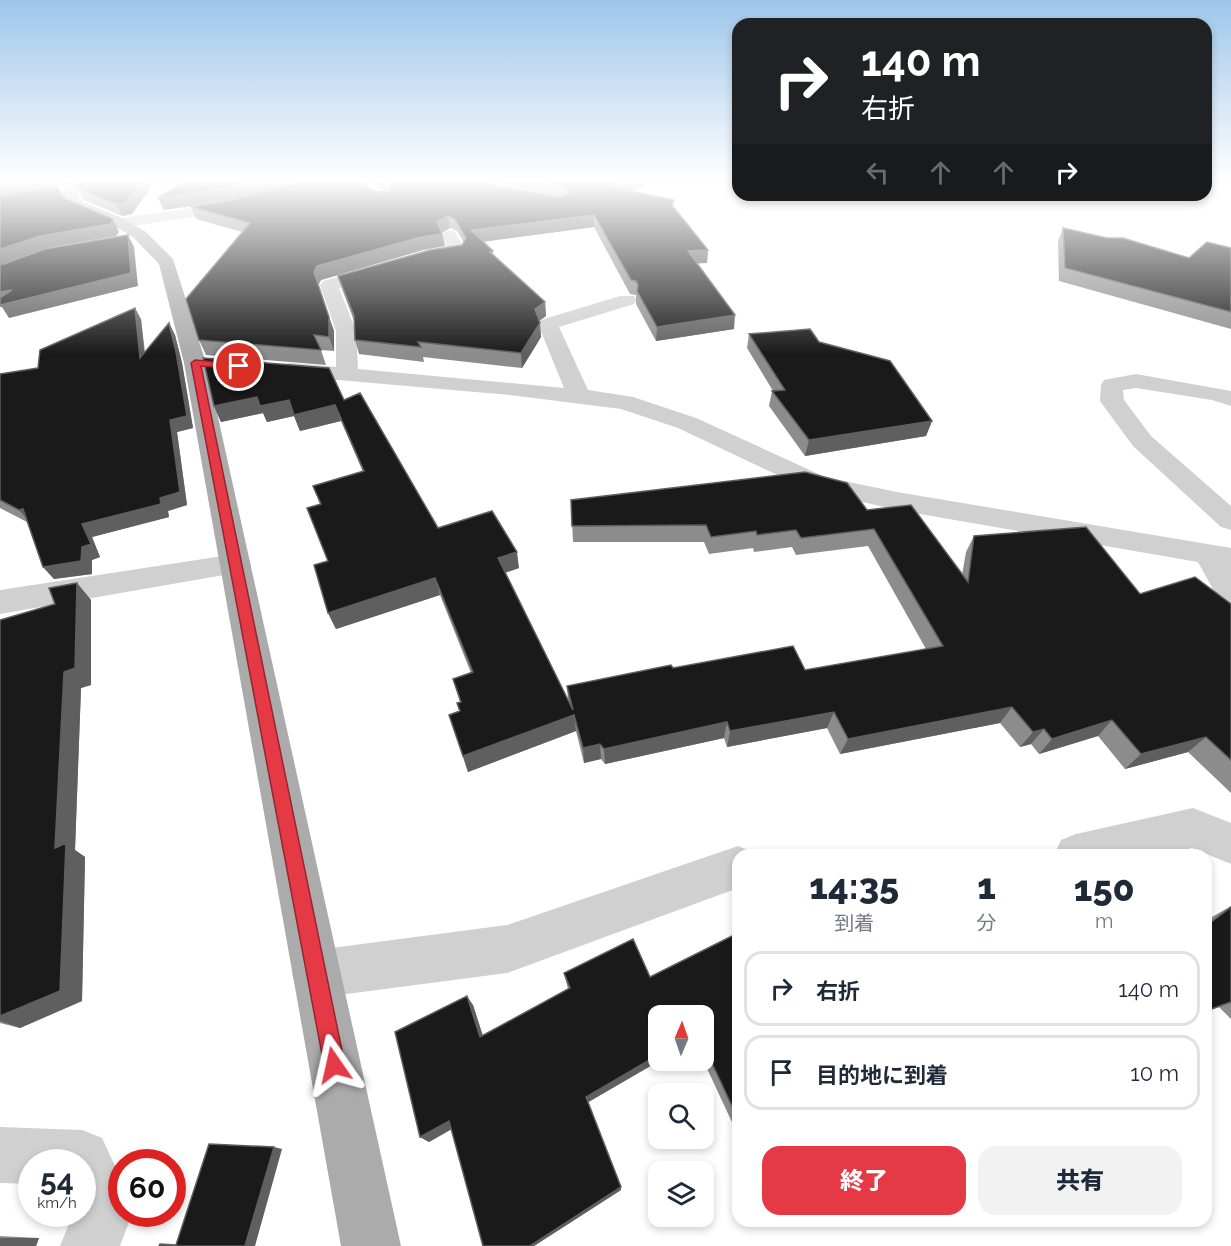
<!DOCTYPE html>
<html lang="ja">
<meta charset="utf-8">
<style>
body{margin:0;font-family:Raleway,"Noto Sans JP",sans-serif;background:#f2f2f3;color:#1f2937;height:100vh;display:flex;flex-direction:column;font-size:22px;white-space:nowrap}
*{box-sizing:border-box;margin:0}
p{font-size:20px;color:#747a83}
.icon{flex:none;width:33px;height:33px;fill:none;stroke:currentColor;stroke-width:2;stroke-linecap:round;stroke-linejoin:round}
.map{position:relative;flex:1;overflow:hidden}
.panel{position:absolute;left:732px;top:849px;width:480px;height:378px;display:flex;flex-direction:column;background:#fff;border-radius:18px;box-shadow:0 3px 9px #0003}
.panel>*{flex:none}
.guide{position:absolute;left:732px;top:18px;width:480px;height:183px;border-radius:18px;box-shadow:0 3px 9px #0003;background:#202124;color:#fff;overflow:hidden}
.needle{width:39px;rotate:2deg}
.controls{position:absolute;left:648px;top:1005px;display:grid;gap:12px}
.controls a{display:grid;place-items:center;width:66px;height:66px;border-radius:12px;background:#fff;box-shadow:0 3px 9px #0003;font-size:30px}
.speed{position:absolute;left:18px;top:1149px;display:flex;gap:12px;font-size:30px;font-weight:700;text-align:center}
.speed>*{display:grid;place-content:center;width:78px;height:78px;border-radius:50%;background:#fff;box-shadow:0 3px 9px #0003;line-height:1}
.speed small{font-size:15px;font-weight:400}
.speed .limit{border:9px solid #d22;background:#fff;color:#111}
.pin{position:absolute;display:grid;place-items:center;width:51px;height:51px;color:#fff;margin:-26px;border:3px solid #fff;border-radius:50%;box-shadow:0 2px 6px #0007}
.me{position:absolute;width:66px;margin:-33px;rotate:349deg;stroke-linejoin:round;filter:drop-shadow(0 0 4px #0008)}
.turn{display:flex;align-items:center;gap:21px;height:126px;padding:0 30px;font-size:27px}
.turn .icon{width:78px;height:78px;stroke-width:2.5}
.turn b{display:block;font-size:42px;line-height:51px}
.lanes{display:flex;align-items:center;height:57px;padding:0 30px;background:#0003;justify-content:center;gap:30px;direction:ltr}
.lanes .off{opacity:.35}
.eta{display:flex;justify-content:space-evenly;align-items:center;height:102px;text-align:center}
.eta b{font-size:36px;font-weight:800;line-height:42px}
.cta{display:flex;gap:12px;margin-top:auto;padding:12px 30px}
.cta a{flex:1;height:69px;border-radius:18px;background:#e63946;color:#fff;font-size:24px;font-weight:800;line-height:69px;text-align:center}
.cta a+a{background:#f2f2f3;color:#1f2937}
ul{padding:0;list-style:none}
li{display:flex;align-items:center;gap:18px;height:75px;margin:0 12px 9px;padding:0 18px;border:3px solid #e0e1e3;border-radius:18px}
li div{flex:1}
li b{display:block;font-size:22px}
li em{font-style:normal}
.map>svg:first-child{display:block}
</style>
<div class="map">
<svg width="1231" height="1246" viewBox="0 0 1231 1246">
<rect width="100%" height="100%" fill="#fff"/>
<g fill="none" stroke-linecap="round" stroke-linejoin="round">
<path fill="#d0d0d0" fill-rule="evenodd" d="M 238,202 L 243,203 L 245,206 L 243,209 L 121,228 L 113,223 L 121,218 Z
M 449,230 L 455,232 L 466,252 L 464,256 L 432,261 L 339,288 L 356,331 L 358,369 L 564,388 L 538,324 L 541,320 L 620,296 L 634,296 L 636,300 L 634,304 L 559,327 L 588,390 L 633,397 L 696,418 L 825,477 L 897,492 L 1231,548 L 1231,605 L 1220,602 L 1198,562 L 897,510 L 807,489 L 678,428 L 621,409 L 510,395 L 281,375 L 278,370 L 281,365 L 289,363 L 336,367 L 336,331 L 320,285 L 323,281 L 424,252 L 448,248 L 441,235 Z
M 1136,374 L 1231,391 L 1231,406 L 1212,400 L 1136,388 L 1123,390 L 1124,400 L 1151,436 L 1231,506 L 1231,530 L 1221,527 L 1133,446 L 1100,401 L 1101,385 L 1104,380 Z
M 236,554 L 247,557 L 251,564 L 247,571 L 0,614 L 0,590 Z
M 1193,808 L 1231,823 L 1231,864 L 1192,848 L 1163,855 L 1054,855 L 1061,840 L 1076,834 Z
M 738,846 L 753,852 L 755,855 L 738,855 L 738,888 L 507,973 L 316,998 L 299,991 L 292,974 L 299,957 L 316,950 L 507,925 Z
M 0,1127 L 82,1130 L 102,1138 L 122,1181 L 122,1214 L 132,1214 L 120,1246 L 60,1246 L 73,1214 L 82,1214 L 82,1162 L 32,1162 L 32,1184 L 0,1183 Z"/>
<path fill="#ababab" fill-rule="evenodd" d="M 66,179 L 80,179 L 77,194 L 83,202 L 120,217 L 146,232 L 173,259 L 206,363 L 401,1246 L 341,1246 L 184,363 L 159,264 L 134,238 L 110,223 L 73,208 L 63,194 Z"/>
</g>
<path fill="#8c8c8c" d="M 74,179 L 157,179 L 132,214 L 122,216 L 84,200 L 79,193 L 74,182 Z
M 364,179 L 485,179 L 498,186 L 560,197 L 561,197 L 510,186 L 501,182 L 500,179 L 645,179 L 645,187 L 631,191 L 674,200 L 673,207 L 708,250 L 707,263 L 697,263 L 734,329 L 656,341 L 636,304 L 636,295 L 630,294 L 594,227 L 483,242 L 493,251 L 493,255 L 545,302 L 546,316 L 539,321 L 541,337 L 522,368 L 423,357 L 424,362 L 359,354 L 355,340 L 354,321 L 342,289 L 338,276 L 462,245 L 464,243 L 457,231 L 450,228 L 442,233 L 445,246 L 423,250 L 321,280 L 318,285 L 334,331 L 334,351 L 321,350 L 326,365 L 206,355 L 199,340 L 242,232 L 196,219 L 191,207 L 231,200 L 384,191 Z
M 1063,228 L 1189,258 L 1231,248 L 1231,329 L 1059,281 L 1058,241 Z
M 141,319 L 145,352 L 169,323 L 175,335 L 182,363 L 193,428 L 177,432 L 187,505 L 168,511 L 169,517 L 92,537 L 100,557 L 92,560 L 92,574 L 54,579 L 43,567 L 27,522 L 0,508 L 0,374 L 38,368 Z
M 749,334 L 819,342 L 932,421 L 926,436 L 805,456 L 769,406 L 772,391 L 773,391 L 747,348 Z
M 344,400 L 438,528 L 519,568 L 505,573 L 568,700 L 567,686 L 673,668 L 805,670 L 926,649 L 868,546 L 796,555 L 792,547 L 754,552 L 753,548 L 709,554 L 704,542 L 573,542 L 571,500 L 867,510 L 962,575 L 966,552 L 974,536 L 1140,594 L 1231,604 L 1231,793 L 1188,752 L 1125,769 L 1098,736 L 1039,754 L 1031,744 L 1020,747 L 1000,723 L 840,754 L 827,728 L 727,747 L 724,738 L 605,764 L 601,759 L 584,763 L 576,731 L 468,772 L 454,730 L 459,711 L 457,703 L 460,702 L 453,679 L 471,673 L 440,595 L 336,629 L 328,613 L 328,561 L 320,504 L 313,486 L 363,472 L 341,421 L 300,431 L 294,416 L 267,422 L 263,413 L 221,422 L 214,406 Z
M 77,583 L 91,600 L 91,685 L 81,688 L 75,850 L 85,857 L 82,1001 L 20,1028 L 0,1023 L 0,620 L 55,604 Z
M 1231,906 L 1231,1019 L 1219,1007 L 1206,1012 L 1206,921 L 1212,917 Z
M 738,933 L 738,1135 L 703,1060 L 704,1016 L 588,1102 L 621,1187 L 621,1190 L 534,1246 L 483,1246 L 452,1129 L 429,1142 L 420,1137 L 473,1005 L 483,1036 L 568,989 L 564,973 L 650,977 Z
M 0,1236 L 39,1238 L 36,1246 L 0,1246 Z"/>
<path fill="#5f5f5f" d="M 27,179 L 65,179 L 63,184 L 0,198 L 0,185 Z
M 144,179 L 157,179 L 132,214 L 122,216 L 116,204 Z
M 260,179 L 303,179 L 233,200 L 164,210 L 158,198 Z
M 631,179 L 645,179 L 645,187 L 609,197 L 609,186 Z
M 594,215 L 594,227 L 472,243 L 471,230 Z
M 448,216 L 450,228 L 439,234 L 442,234 L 445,246 L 423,250 L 321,280 L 318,286 L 314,272 L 317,266 L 437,222 Z
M 113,219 L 119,232 L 116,236 L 47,248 L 0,265 L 0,249 L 40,236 Z
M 128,235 L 134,247 L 138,286 L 9,318 L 2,307 L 0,307 L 0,292 Z
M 708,250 L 707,263 L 688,264 L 688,251 Z
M 545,302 L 546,316 L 536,323 L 535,309 Z
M 135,308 L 141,319 L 146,370 L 140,358 Z
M 735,315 L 734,329 L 656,341 L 657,327 Z
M 329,317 L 334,331 L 334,351 L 329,337 Z
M 169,323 L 175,335 L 182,363 L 193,428 L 177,432 L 187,505 L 168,511 L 169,517 L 92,537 L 100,557 L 92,560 L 92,574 L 54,579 L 43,567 L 82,524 L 160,498 L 170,420 Z
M 540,323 L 541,337 L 522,368 L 521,353 Z
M 257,397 L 335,405 L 341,421 L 300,431 L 294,416 L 267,422 L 263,413 L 221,422 L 214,406 Z
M 932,421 L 926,436 L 805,456 L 809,440 Z
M 23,509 L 30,523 L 19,510 Z
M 517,552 L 519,568 L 501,574 L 498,558 Z
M 435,578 L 440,595 L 336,629 L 328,613 Z
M 77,583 L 91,600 L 91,685 L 81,688 L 75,850 L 85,857 L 82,1001 L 20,1028 L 0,1021 L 0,1016 L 55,848 L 64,672 Z
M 1012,707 L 1000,723 L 840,754 L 848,739 Z
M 834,712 L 827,728 L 727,747 L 730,731 Z
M 574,715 L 576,731 L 468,772 L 463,756 Z
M 1112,720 L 1098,736 L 1039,754 L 1052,739 Z
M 727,722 L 724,738 L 605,764 L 604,749 Z
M 1044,729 L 1031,744 L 1020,747 L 1033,732 Z
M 1206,737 L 1188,752 L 1125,769 L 1141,754 Z
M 600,744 L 601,759 L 584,763 L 583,748 Z
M 467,996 L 473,1005 L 486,1046 L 480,1037 Z
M 658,1055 L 658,1060 L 661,1060 L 587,1103 L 586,1097 Z
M 449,1121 L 457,1126 L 429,1142 L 420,1137 Z
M 274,1147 L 282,1149 L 255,1246 L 245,1246 Z
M 621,1187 L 621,1190 L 534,1246 L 530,1246 Z
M 0,1238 L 39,1238 L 36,1246 L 0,1246 Z"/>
<path fill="#1a1a1a" stroke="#5f5f5f" stroke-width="1.5" d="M 0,179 L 27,179 L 0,185 Z
M 74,179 L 144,179 L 126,203 L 116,204 L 79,189 L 74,182 Z
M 188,179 L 260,179 L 228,188 L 158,198 Z
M 307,179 L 353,179 L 377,192 L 389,191 L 391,185 L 381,179 L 485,179 L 498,186 L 560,197 L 570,192 L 562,186 L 532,179 L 631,179 L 609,186 L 674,200 L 672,205 L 708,250 L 688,251 L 735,315 L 657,327 L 637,291 L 638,285 L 636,281 L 631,280 L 594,215 L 471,230 L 493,251 L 490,252 L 545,302 L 535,309 L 540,323 L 521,353 L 418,342 L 421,347 L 355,340 L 354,316 L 338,276 L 430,250 L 462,245 L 466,238 L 455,219 L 448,216 L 437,222 L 442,234 L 421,237 L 317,266 L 314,272 L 329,317 L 329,337 L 314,335 L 321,350 L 199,340 L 186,299 L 250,223 L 191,207 L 231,200 Z
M 56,186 L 66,199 L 113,219 L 110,224 L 40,236 L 0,249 L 0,196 Z
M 1063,228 L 1107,238 L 1123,238 L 1189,258 L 1207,242 L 1231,248 L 1231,312 L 1065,268 Z
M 128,235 L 131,273 L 0,305 L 0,298 L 12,290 L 0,292 L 0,264 L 4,264 L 45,249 Z
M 135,308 L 140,358 L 169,323 L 176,352 L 187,416 L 170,420 L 180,492 L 160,498 L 161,504 L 82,524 L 91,544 L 82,547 L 81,561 L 43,567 L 23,509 L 19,510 L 0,500 L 0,374 L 38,368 L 40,350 Z
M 810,329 L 819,342 L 890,361 L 932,421 L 809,440 L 772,391 L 785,390 L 749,334 Z
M 203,358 L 329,368 L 344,400 L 360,393 L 438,528 L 492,511 L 517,552 L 498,558 L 573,710 L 567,686 L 671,665 L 673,668 L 793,646 L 805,670 L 943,646 L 874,529 L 801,538 L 796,530 L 757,535 L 756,531 L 711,537 L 706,525 L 572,526 L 571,500 L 805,472 L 847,483 L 867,510 L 911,505 L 968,582 L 974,536 L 1086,527 L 1140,594 L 1195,577 L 1231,604 L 1231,760 L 1206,737 L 1141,754 L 1112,720 L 1052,739 L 1044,729 L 1033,732 L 1012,707 L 848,739 L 834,712 L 730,731 L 727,722 L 604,749 L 600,744 L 583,748 L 574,715 L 463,756 L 449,715 L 460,711 L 457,703 L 461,702 L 453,679 L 473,672 L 435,578 L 328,613 L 314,565 L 328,561 L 307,508 L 321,504 L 313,486 L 364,471 L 335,405 L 294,415 L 289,400 L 260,406 L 257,397 L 214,406 Z
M 77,583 L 75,668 L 64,672 L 55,848 L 66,843 L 60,991 L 0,1016 L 0,620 L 55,604 L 49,588 Z
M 1231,907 L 1231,1002 L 1206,1011 L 1206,926 Z
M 738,933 L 738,1119 L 704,1046 L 704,1016 L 658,1016 L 658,1055 L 586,1097 L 621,1187 L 530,1246 L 483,1246 L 449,1121 L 420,1137 L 395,1032 L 467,996 L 480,1037 L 570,988 L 564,973 L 633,939 L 650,977 Z
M 209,1144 L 274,1147 L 245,1246 L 159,1246 L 160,1244 L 176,1245 Z"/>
<linearGradient id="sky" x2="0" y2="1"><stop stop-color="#9ec6ea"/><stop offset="0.51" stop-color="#fff"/><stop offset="1" stop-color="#fff" stop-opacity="0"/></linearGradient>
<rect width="1231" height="354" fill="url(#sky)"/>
<path fill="#e63946" stroke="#96252e" stroke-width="1.5" d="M 195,360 L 239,364 L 243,366 L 239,369 L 201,366 L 345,1065 L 342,1072 L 334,1075 L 327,1072 L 324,1065 L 191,363 Z"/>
</svg>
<div class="controls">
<a><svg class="needle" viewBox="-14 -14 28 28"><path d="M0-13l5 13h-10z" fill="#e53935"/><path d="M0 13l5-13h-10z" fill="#747a83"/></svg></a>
<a><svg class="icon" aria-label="search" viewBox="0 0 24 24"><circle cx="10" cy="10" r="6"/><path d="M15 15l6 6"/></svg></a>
<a><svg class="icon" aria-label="layers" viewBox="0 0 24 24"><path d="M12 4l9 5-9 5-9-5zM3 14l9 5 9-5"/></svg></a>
</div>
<div class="speed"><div>54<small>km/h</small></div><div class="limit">60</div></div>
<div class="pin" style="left:239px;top:366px;background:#d93025"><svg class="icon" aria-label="arrive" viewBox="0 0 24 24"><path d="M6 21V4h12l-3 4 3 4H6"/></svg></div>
<svg class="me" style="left:334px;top:1065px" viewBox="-20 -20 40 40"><path d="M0-17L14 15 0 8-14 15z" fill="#e63946" stroke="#fff" stroke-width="4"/></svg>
<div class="guide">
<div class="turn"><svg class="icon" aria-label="right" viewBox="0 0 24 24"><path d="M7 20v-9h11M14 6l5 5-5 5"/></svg><div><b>140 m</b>右折</div></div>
<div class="lanes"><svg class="icon off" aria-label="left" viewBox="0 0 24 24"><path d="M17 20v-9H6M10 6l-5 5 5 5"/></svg><svg class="icon off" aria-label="ahead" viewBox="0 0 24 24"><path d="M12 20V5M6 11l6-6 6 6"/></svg><svg class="icon off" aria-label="ahead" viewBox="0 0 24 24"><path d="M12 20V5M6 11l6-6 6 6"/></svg><svg class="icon" aria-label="right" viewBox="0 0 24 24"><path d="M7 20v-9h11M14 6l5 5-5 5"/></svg></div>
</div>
<section class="panel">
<div class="eta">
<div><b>14:35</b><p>到着</p></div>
<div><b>1</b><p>分</p></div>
<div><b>150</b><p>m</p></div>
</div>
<ul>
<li><svg class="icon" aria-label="right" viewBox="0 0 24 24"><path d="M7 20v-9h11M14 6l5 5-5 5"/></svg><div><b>右折</b></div><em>140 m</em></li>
<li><svg class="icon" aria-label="arrive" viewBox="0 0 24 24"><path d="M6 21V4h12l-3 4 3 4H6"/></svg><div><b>目的地に到着</b></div><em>10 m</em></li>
</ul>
<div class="cta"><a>終了</a><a>共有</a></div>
</section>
</div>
